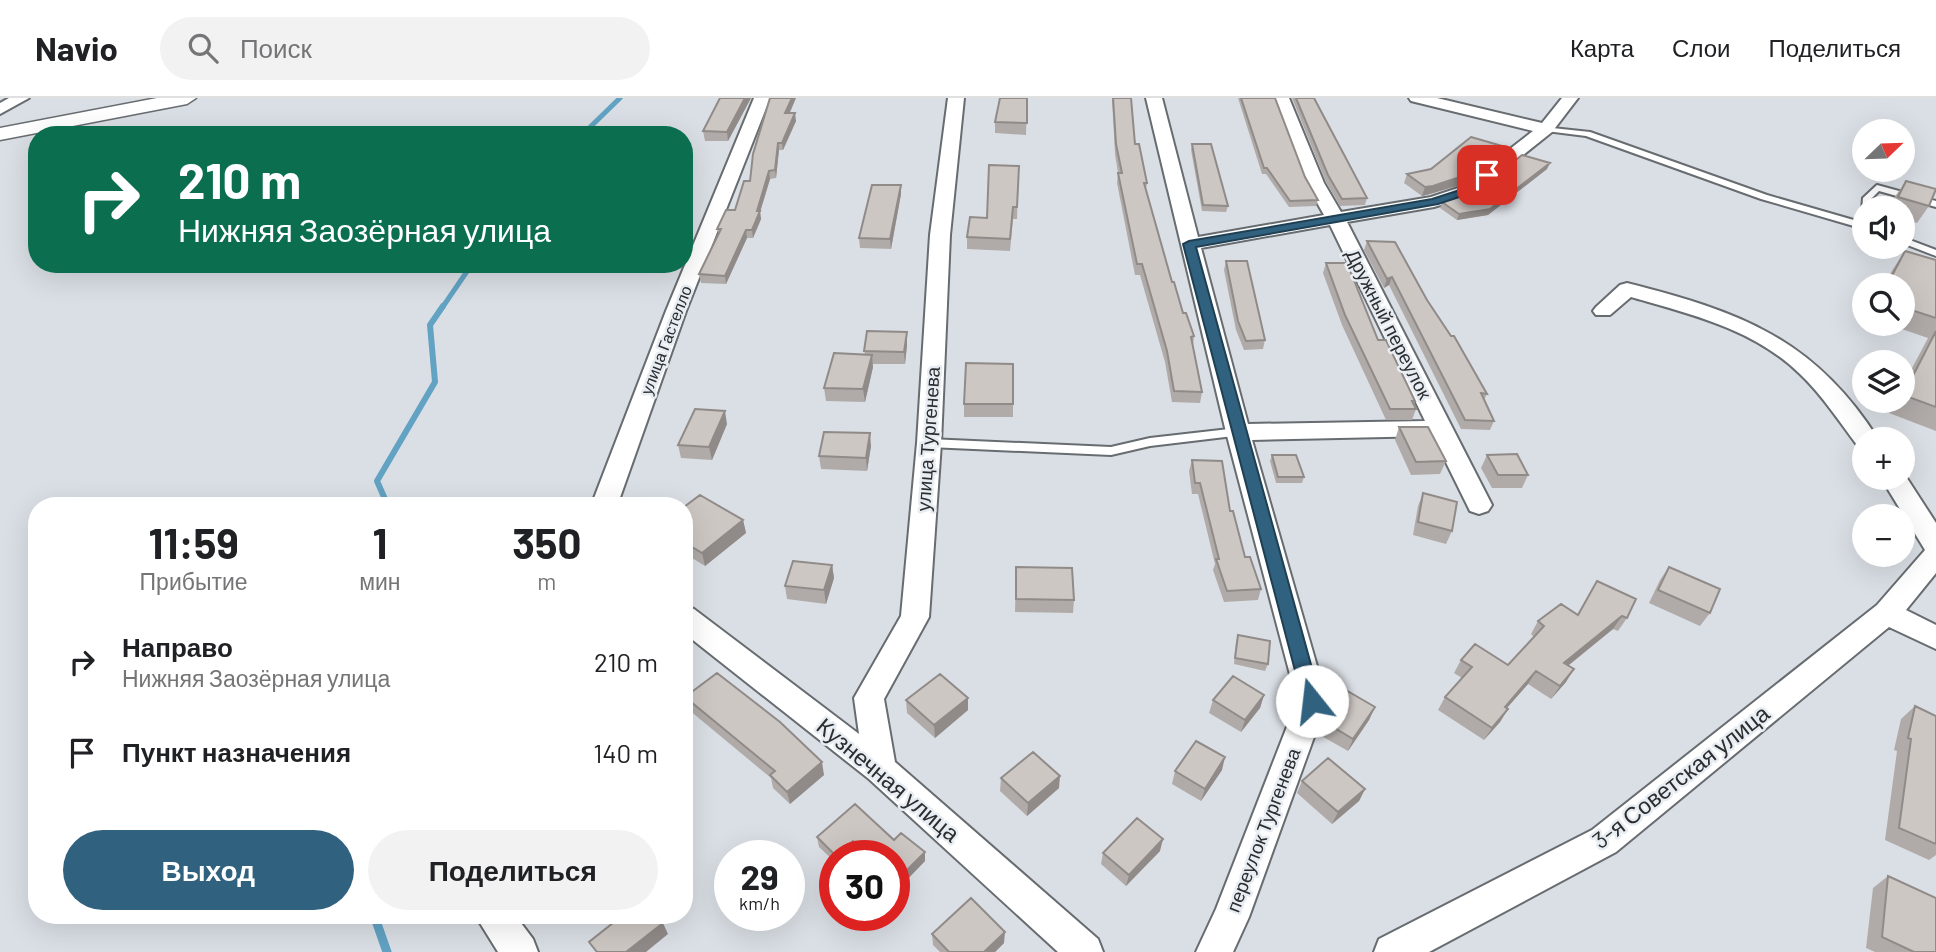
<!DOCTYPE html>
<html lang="ru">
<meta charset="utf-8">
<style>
body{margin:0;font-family:Barlow,sans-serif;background:#f2f2f2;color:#202124;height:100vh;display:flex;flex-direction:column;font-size:26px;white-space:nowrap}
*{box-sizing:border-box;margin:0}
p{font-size:23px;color:#757577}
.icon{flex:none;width:38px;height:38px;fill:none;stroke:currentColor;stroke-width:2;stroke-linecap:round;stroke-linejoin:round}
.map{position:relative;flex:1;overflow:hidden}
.sheet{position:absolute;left:28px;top:399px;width:665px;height:427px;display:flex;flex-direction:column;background:#fff;border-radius:28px;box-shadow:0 7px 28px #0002}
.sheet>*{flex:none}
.banner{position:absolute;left:28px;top:28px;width:665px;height:147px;border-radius:28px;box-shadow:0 7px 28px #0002;background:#0b6e4f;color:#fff;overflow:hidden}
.needle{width:46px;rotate:67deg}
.controls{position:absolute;left:1852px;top:21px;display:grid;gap:14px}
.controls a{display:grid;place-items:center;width:63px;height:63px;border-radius:50%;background:#fff;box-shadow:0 7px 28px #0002;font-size:35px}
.speed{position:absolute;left:714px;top:742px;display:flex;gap:14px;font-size:35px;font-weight:700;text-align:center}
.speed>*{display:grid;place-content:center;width:91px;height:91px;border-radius:50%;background:#fff;box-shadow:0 7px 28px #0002;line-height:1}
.speed small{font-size:18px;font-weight:400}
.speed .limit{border:10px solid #d22;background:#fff;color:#111}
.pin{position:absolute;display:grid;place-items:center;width:60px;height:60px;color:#fff;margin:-30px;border-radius:14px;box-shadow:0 4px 10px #0006}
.me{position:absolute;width:77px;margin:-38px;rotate:344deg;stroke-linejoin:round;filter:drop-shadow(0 0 5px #0008)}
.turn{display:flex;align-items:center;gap:24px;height:147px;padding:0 35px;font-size:32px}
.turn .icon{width:91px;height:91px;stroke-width:2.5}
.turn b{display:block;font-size:49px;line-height:60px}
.eta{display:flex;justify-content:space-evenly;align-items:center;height:119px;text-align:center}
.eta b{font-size:42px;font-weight:700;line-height:49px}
.cta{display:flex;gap:14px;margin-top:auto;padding:14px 35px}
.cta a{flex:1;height:80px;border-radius:42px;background:#30617f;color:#fff;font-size:28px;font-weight:700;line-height:80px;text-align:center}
.cta a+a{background:#f2f2f2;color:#202124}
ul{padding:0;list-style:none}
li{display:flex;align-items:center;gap:21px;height:91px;padding:0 35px}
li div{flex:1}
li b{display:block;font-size:26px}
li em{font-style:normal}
header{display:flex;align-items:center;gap:42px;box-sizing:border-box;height:98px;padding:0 35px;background:#fff;border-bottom:2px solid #e0e0e0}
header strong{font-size:33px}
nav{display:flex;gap:38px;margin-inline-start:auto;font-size:24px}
.search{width:490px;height:63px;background:#f2f2f2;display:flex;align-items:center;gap:18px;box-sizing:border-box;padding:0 24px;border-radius:38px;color:#757577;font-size:26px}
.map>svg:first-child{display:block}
</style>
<header>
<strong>Navio</strong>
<div class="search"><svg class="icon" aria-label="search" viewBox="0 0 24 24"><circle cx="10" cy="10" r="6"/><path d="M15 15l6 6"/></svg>Поиск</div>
<nav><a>Карта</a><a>Слои</a><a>Поделиться</a></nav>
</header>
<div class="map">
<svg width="1936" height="854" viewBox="0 0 1936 854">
<rect width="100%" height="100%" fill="#dadfe5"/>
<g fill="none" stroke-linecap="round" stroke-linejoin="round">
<path stroke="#62a2c3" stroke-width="5" d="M 582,37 L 620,0
M 442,210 L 472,166"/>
<path stroke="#62a2c3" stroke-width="6" d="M 388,408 L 377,383 L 435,284 L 430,227 L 443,208"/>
<path stroke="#62a2c3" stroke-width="9" d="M 374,817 L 387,854"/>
<g stroke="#676c70" stroke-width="4">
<path id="service" d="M 1543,29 L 1590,34 L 1767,97 L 1864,125 L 1864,131 L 1761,101 L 1586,38 L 1546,33 L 1543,33 Z
M 1877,87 L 1936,103 L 1936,109 L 1879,93 L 1871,101 L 1869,110 L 1862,112 L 1863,100 Z
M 1902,139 L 1936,152 L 1936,158 L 1902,145 Z
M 1238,330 L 1242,331 L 1244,334 L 1242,337 L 1150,348 L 1111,357 L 929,349 L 923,345 L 929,341 L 1111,349 L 1150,340 Z"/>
</g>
<g stroke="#676c70" stroke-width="4">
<path id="minor" d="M 9,0 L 29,0 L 0,16 L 0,5 Z
M 754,0 L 770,0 L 686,213 L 617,408 L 591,408 L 666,213 Z
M 948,0 L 964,0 L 950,137 L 941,345 L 929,519 L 884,601 L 895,664 L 1098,841 L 1103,854 L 1058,854 L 869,681 L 684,535 L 684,508 L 694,511 L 859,636 L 854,600 L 901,518 L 917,345 L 930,137 Z
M 1146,0 L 1162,0 L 1198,139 L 1324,117 L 1306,85 L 1273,0 L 1289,0 L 1324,85 L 1341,114 L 1431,99 L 1461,89 L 1533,33 L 1411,3 L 1409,0 L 1437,0 L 1542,25 L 1562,0 L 1578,0 L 1552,34 L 1473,97 L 1434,109 L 1347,124 L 1492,407 L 1488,413 L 1479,416 L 1470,413 L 1433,338 L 1252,342 L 1327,603 L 1249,819 L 1233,854 L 1196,854 L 1216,811 L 1297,603 L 1226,334 ZM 1330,127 L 1425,323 L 1248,326 L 1201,150 Z
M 1627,185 C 1738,213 1814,240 1878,341 L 1864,341 L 1864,348 L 1857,347 C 1839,323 1822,297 1800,276 C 1754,231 1690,216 1631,199 L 1610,217 L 1596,217 L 1593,213 L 1596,209 L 1620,187 Z
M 1903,374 L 1936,425 L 1936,475 L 1906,512 L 1936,527 L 1936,551 L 1889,529 L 1616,754 L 1429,854 L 1374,854 L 1379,841 L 1592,732 L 1877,507 L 1925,452 L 1881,380 L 1902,380 Z
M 475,817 L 515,817 L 533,841 L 538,854 L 498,854 Z"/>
</g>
<g stroke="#676c70" stroke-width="3">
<path id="tertiary" d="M 157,0 L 196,0 L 187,6 L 0,42 L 0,30 Z"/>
</g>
<use href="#service" fill="#fff" fill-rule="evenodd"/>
<use href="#minor" fill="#fff" fill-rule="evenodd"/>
<use href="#tertiary" fill="#fff" fill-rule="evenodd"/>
</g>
<path fill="#b0aba8" d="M 751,0 L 728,43 L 705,43 L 703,33 Z
M 796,0 L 790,15 L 796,23 L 783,52 L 779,52 L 776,80 L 770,81 L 760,114 L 761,121 L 753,140 L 747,140 L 726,186 L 701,185 L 699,176 L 719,137 L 717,131 L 735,112 Z
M 1027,0 L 1026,37 L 995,35 L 995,24 Z
M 1112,0 L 1131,0 L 1135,46 L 1147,85 L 1146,91 L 1172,184 L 1183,215 L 1194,238 L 1193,248 L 1202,294 L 1200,305 L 1172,304 L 1165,264 L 1140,177 L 1135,177 L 1117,85 L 1118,75 L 1115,56 Z
M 1238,0 L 1275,0 L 1305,79 L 1318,102 L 1316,108 L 1289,109 L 1266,76 L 1262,76 Z
M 1292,0 L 1314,0 L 1367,100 L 1365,107 L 1340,108 L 1326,84 Z
M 1192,46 L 1228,108 L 1226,114 L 1202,113 L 1191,52 Z
M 1499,56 L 1460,87 L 1430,96 L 1422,98 L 1404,85 L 1407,76 Z
M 1019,68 L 1017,121 L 1013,121 L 1010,153 L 967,151 L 967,139 L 987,120 Z
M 1547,71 L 1488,117 L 1457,122 L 1440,110 L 1442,104 Z
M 1906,83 L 1929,108 L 1917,125 L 1902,121 L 1902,110 L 1889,110 L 1894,100 Z
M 901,96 L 891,151 L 860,150 L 859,140 Z
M 1367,143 L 1427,202 L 1487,296 L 1484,302 L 1494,323 L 1490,332 L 1461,331 L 1389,187 L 1384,190 L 1364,152 Z
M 1905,153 L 1936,162 L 1936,333 L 1889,315 L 1895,303 L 1902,303 L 1902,289 L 1928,240 L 1887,226 L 1902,226 L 1902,187 L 1884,187 L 1893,171 Z
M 1226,163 L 1265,242 L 1263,251 L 1244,252 L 1236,232 L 1224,172 Z
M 1326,165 L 1378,242 L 1415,303 L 1414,307 L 1416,311 L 1412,322 L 1386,322 L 1342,227 L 1323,175 Z
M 907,234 L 907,247 L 905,266 L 872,266 L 873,269 L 865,304 L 826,303 L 824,290 L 865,256 L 864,253 Z
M 964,306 L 1013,306 L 1013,319 L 964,319 Z
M 727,326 L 712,362 L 681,360 L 678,347 Z
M 1399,329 L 1446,363 L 1440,376 L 1411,377 L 1395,342 Z
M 871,348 L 867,373 L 821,371 L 819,358 Z
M 1272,357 L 1304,379 L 1302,385 L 1276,385 L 1270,363 Z
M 1487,357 L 1528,377 L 1522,390 L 1492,390 L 1481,370 Z
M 1192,362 L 1230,413 L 1245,459 L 1261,491 L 1258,502 L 1224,504 L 1213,472 L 1215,466 L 1198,396 L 1192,396 L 1189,373 Z
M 1423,395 L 1452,433 L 1446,446 L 1413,437 L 1418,408 Z
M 684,409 L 743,422 L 746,435 L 705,468 L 684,455 Z
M 832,467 L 834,480 L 826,506 L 787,501 L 785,488 Z
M 1016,469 L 1074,502 L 1073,515 L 1015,514 Z
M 1669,469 L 1710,515 L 1700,528 L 1649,505 L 1660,482 Z
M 1597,483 L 1627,520 L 1618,533 L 1613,531 L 1568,568 L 1566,584 L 1551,601 L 1528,586 L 1507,610 L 1508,611 L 1500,624 L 1484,642 L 1438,612 L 1445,599 L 1462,580 L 1454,575 L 1461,562 L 1508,567 L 1534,539 L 1531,536 L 1538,523 L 1577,517 Z
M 1238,537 L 1268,566 L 1265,573 L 1234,566 L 1236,544 Z
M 1264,597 L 1260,610 L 1241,634 L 1209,615 L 1213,602 Z
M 685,599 L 824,677 L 790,706 L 773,690 L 771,680 L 689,612 Z
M 906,602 L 968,612 L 935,640 L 907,615 Z
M 1915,608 L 1936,618 L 1936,757 L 1929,762 L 1885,742 L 1897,653 L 1894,652 L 1901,621 Z
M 1375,609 L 1369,622 L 1348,653 L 1318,636 L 1323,623 Z
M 1222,672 L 1201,703 L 1172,686 L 1175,673 Z
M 1001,680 L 1059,690 L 1027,718 L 1000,693 Z
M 1302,683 L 1365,691 L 1359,703 L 1332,726 L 1297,695 Z
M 817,739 L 894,742 L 925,754 L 925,763 L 898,791 L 894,788 L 894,758 L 861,758 L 854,752 L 847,758 L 835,758 L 835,764 L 819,749 Z
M 1160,753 L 1126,788 L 1101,766 L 1103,755 Z
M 1888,778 L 1936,854 L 1875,854 L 1866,850 L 1873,790 Z
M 932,836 L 1004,845 L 995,854 L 940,854 L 933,847 Z"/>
<path fill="#908b88" d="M 745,0 L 751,0 L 728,43 L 727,34 Z
M 792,0 L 796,0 L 786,22 L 785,15 Z
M 795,15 L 796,23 L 783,52 L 782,45 Z
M 778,45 L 779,52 L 776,80 L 775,72 Z
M 1502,48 L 1499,56 L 1460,87 L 1430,96 L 1422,98 L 1425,89 Z
M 1550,65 L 1547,71 L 1488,117 L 1457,122 L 1459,116 Z
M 769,73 L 770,81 L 760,114 L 761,121 L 753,140 L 752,132 L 757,113 Z
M 901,87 L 901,96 L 891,151 L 890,141 Z
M 746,132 L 747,140 L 726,186 L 725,178 Z
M 1392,179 L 1389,187 L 1384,190 L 1387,181 Z
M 907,234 L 907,247 L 905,266 L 904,254 Z
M 872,257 L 873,269 L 865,304 L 863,291 Z
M 725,313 L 727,326 L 712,362 L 709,349 Z
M 870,335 L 871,348 L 867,373 L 866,360 Z
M 743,422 L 746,435 L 705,468 L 702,455 Z
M 832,467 L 834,480 L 826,506 L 824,492 Z
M 1622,518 L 1613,531 L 1555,578 L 1564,565 Z
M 1574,571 L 1566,584 L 1551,601 L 1560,588 Z
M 1536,573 L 1528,586 L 1497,621 L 1505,609 Z
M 1264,597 L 1260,610 L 1241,634 L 1245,622 Z
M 968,600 L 968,612 L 935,640 L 934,627 Z
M 1375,609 L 1369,622 L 1348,653 L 1353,641 Z
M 1508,611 L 1500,624 L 1484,642 L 1492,630 Z
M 1225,659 L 1222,672 L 1201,703 L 1205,691 Z
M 822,664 L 824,677 L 790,706 L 787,694 Z
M 1060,678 L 1059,690 L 1027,718 L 1028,705 Z
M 1365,691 L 1359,703 L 1332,726 L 1338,714 Z
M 1163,741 L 1160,753 L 1126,788 L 1129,777 Z
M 853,743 L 854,752 L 847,758 L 836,758 Z
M 925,754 L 925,763 L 898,791 L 897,782 Z
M 663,825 L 668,836 L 646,854 L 626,854 Z
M 1005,834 L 1004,845 L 995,854 L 984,854 Z"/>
<path fill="#cdc7c3" stroke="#908b88" stroke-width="2" d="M 720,0 L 745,0 L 727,34 L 703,33 Z
M 770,0 L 792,0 L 785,15 L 795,15 L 782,45 L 778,45 L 775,72 L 769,73 L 757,113 L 760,113 L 752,132 L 746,132 L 725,178 L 699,176 L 721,131 L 717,131 L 726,112 L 735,112 L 744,83 L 750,83 L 753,56 Z
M 1000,0 L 1027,0 L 1027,25 L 995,24 Z
M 1113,0 L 1131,0 L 1135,46 L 1139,46 L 1147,85 L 1144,85 L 1172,184 L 1174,184 L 1183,215 L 1186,215 L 1194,238 L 1191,239 L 1202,294 L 1174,293 L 1167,253 L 1142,166 L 1137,166 L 1118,75 L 1122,75 L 1116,46 Z
M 1241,0 L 1275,0 L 1305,79 L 1318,102 L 1290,103 L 1267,70 L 1264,70 Z
M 1296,0 L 1314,0 L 1367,100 L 1342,101 L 1328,77 Z
M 1471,39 L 1502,48 L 1463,78 L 1433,88 L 1425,89 L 1407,76 L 1431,71 Z
M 1192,46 L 1211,46 L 1228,108 L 1203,107 Z
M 1522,57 L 1550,65 L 1490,111 L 1459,116 L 1442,104 L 1477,93 Z
M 989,67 L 1019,68 L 1017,109 L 1013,109 L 1010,141 L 967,139 L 970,119 L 987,120 Z
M 1906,83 L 1936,91 L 1929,108 L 1898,99 Z
M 872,87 L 901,87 L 890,141 L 859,140 Z
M 1367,143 L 1395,144 L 1427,202 L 1451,238 L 1454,238 L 1487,296 L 1481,295 L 1494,323 L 1465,322 L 1392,179 L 1387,181 Z
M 1905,153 L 1936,162 L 1936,220 L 1902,209 L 1902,187 L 1887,187 Z
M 1226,163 L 1247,163 L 1265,242 L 1246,243 L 1238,223 Z
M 1326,165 L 1347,165 L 1378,242 L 1386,242 L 1415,303 L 1412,303 L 1416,311 L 1390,311 L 1345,217 Z
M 867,233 L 907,234 L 904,254 L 864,253 Z
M 1936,233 L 1936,309 L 1903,297 Z
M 834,255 L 872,257 L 863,291 L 824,290 Z
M 966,265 L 1013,266 L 1013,306 L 964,306 Z
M 695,311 L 725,313 L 709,349 L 678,347 Z
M 1399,329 L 1428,329 L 1446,363 L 1416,364 Z
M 824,334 L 870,335 L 866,360 L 819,358 Z
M 1517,356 L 1528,377 L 1498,377 L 1487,357 Z
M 1272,357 L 1296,357 L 1304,379 L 1278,379 Z
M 1192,362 L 1222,363 L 1230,413 L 1233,413 L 1245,459 L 1250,459 L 1261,491 L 1227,493 L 1216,461 L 1219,461 L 1200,385 L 1195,385 Z
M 1423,395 L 1457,404 L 1452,433 L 1418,424 Z
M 700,397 L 743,422 L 702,455 L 684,444 L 684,409 Z
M 793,463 L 832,467 L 824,492 L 785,488 Z
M 1016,469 L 1072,470 L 1074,502 L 1016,501 Z
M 1669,469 L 1720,491 L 1710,515 L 1658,492 Z
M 1597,483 L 1636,501 L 1627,520 L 1622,518 L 1564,565 L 1574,571 L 1560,588 L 1536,573 L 1505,609 L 1508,611 L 1492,630 L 1445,599 L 1472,569 L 1461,562 L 1475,546 L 1508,567 L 1544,528 L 1538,523 L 1561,506 L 1578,517 Z
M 1238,537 L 1270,543 L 1268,566 L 1235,560 Z
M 717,575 L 780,624 L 822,664 L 787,694 L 770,677 L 775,673 L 685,599 Z
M 940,576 L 968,600 L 934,627 L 906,602 Z
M 1233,578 L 1264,597 L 1245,622 L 1213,602 Z
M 1344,591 L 1375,609 L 1353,641 L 1323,623 Z
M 1915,608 L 1936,618 L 1936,746 L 1899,730 L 1911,641 L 1908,640 Z
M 1196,643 L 1225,659 L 1205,691 L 1175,673 Z
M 1033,654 L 1060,678 L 1028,705 L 1001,680 Z
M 1328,660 L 1365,691 L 1338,714 L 1302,683 Z
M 855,706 L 894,742 L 901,735 L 925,754 L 897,782 L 894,780 L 894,758 L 869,758 L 853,743 L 836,758 L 817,739 Z
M 1137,720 L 1163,741 L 1129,777 L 1103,755 Z
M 1888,778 L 1936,800 L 1936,854 L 1914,854 L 1882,839 Z
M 971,800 L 1005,834 L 984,854 L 949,854 L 932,836 Z
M 623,817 L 656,817 L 663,825 L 626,854 L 597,854 L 589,844 Z"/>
<path fill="#30617f" stroke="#1f3f53" stroke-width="2" d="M 1487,74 L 1490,75 L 1490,80 L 1471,95 L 1438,106 L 1196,149 L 1321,603 L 1319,608 L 1312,610 L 1305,608 L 1303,603 L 1183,146 L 1189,143 L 1432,101 L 1463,91 Z"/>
<g text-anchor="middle" stroke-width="5" stroke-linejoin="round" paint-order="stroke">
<g font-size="16" fill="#2b2d2f" stroke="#e7edf2">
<text transform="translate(666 242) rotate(-69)" y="6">улица Гастелло</text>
</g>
<g font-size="19" fill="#2b2d2f" stroke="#e7edf2">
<text transform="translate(1389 226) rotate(63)" y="7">Дружный переулок</text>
<text transform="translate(928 341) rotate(-86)" y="7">улица Тургенева</text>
<text transform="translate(1263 732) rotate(-69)" y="7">переулок Тургенева</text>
</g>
<g font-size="23" fill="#2b2d2f" stroke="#e7edf2">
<text transform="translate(1681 679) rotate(-38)" y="8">3-я Советская улица</text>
<text transform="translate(888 682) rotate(40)" y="8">Кузнечная улица</text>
</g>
</g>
</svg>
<div class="controls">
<a><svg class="needle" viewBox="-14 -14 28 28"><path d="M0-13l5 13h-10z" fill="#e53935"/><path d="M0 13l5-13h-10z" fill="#757577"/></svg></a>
<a><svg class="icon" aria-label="sound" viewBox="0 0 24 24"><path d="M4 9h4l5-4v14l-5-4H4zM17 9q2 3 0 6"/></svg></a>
<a><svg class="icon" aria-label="search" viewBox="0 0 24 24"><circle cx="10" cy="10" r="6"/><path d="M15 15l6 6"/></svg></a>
<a><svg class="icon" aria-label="layers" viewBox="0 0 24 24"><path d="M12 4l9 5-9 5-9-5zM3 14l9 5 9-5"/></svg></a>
<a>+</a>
<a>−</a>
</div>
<div class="speed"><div>29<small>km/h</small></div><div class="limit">30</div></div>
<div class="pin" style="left:1487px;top:77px;background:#d93025"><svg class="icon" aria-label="arrive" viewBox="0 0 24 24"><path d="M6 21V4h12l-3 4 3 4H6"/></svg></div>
<svg class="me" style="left:1312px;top:603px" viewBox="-20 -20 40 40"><circle r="19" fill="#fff"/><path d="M0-13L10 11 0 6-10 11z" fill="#30617f"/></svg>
<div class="banner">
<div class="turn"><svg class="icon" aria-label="right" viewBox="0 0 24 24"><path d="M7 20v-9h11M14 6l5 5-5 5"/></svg><div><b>210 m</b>Нижняя Заозёрная улица</div></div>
</div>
<section class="sheet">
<div class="eta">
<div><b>11:59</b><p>Прибытие</p></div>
<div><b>1</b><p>мин</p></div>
<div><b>350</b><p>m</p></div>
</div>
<ul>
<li><svg class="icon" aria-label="right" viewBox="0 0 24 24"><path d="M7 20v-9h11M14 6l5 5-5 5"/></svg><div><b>Направо</b><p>Нижняя Заозёрная улица</p></div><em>210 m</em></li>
<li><svg class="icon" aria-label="arrive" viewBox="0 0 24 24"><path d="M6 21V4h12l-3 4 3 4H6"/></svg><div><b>Пункт назначения</b></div><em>140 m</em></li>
</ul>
<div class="cta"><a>Выход</a><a>Поделиться</a></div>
</section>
</div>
